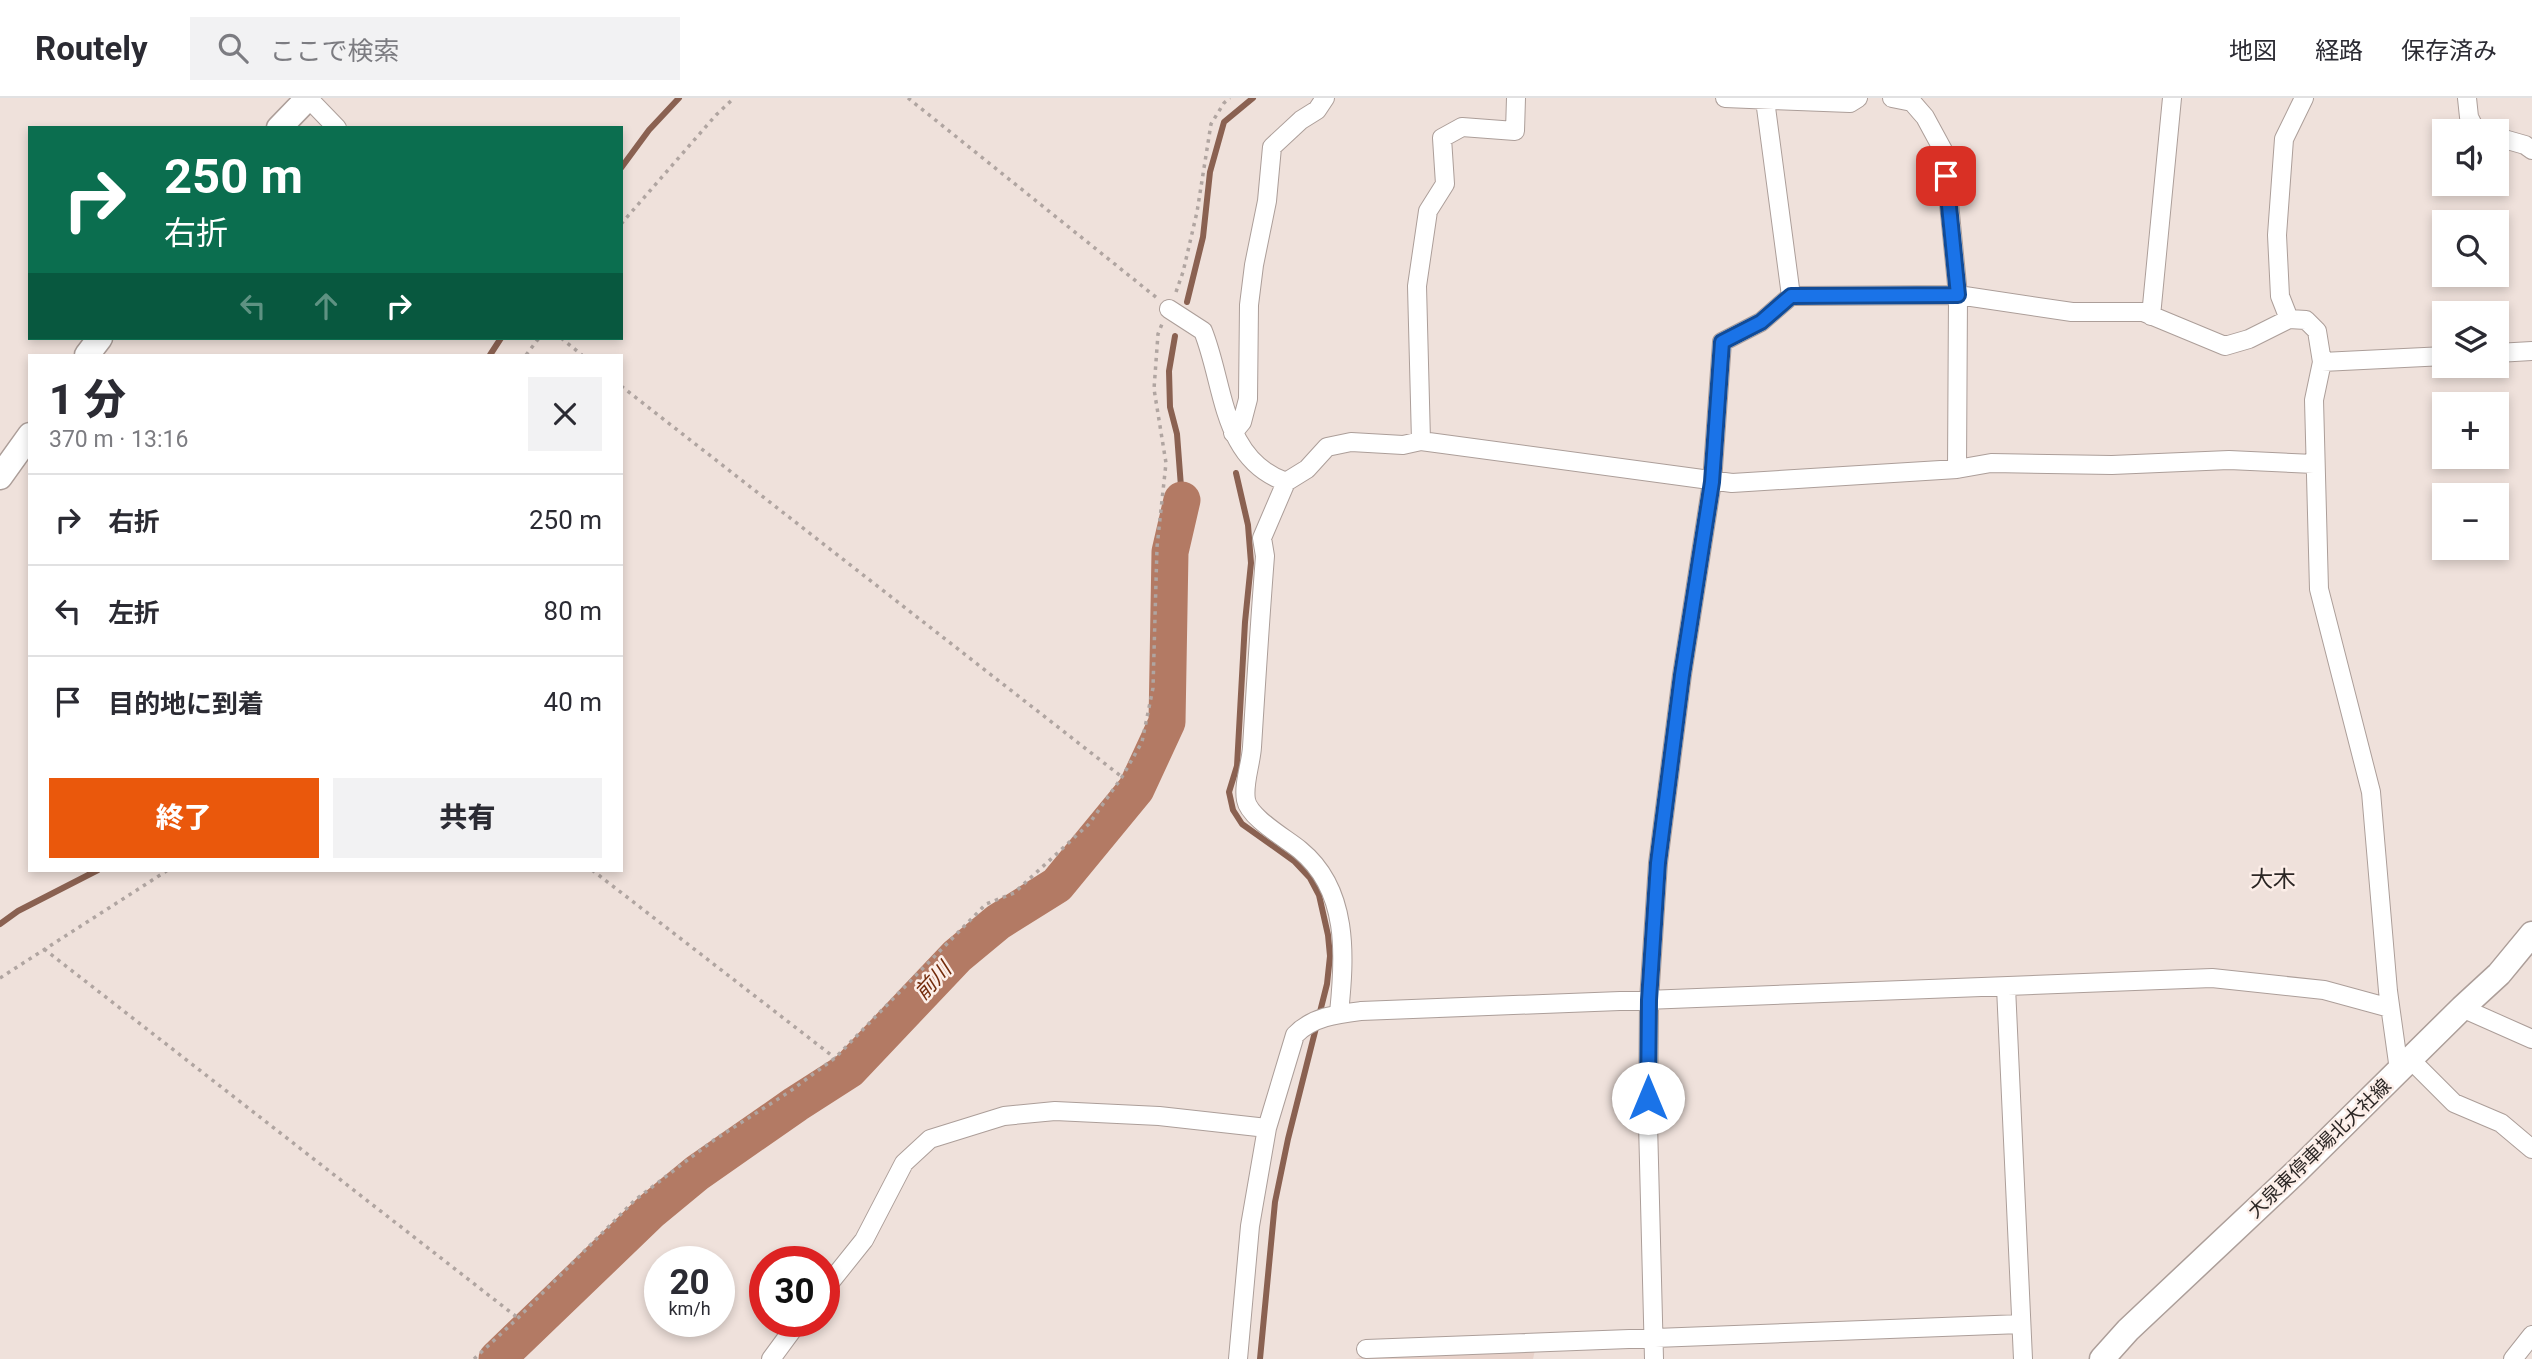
<!DOCTYPE html>
<html lang="ja">
<meta charset="utf-8">
<style>
body{margin:0;font-family:Roboto,"Noto Sans JP",sans-serif;background:#f2f2f3;color:#2b2b33;height:100vh;display:flex;flex-direction:column;font-size:26px;white-space:nowrap}
*{box-sizing:border-box;margin:0}
p{font-size:23px;color:#7c7c81}
.icon{flex:none;width:38px;height:38px;fill:none;stroke:currentColor;stroke-width:2;stroke-linecap:round;stroke-linejoin:round}
.map{position:relative;flex:1;overflow:hidden}
.sheet{position:absolute;left:28px;top:256px;width:595px;height:518px;display:flex;flex-direction:column;background:#fff;border-radius:0px;box-shadow:0 4px 10px #0003}
.sheet>*{flex:none}
.hud{position:absolute;left:28px;top:28px;width:595px;height:214px;border-radius:0px;box-shadow:0 4px 10px #0003;background:#0b6e4f;color:#fff;overflow:hidden}
.buttons{position:absolute;left:2432px;top:21px;display:grid;gap:14px}
.buttons a{display:grid;place-items:center;width:77px;height:77px;border-radius:0px;background:#fff;box-shadow:0 4px 10px #0003;font-size:35px}
.speed{position:absolute;left:644px;top:1148px;display:flex;gap:14px;font-size:35px;font-weight:700;text-align:center}
.speed>*{display:grid;place-content:center;width:91px;height:91px;border-radius:50%;background:#fff;box-shadow:0 4px 10px #0003;line-height:1}
.speed small{font-size:18px;font-weight:400}
.speed .limit{border:10px solid #d22;background:#fff;color:#111}
.pin{position:absolute;display:grid;place-items:center;width:60px;height:60px;color:#fff;margin:-30px;border-radius:14px;box-shadow:0 4px 10px #0006}
.me{position:absolute;width:77px;margin:-38px;rotate:0deg;stroke-linejoin:round;filter:drop-shadow(0 0 5px #0008)}
.turn{display:flex;align-items:center;gap:24px;height:147px;padding:0 21px;font-size:32px}
.turn .icon{width:91px;height:91px;stroke-width:2.5}
.turn b{display:block;font-size:49px;line-height:60px}
.lanes{display:flex;align-items:center;height:66px;padding:0 21px;background:#0003;justify-content:center;gap:35px;direction:ltr}
.lanes .off{opacity:.35}
.round{display:grid;place-items:center;flex:none;width:74px;height:74px;border-radius:0px;background:#f2f2f3}
.overview{display:flex;align-items:center;justify-content:space-between;height:119px;padding:0 21px}
h1{font-size:42px;font-weight:800;line-height:52px}
.button{display:flex;gap:14px;margin-top:auto;padding:14px 21px}
.button a{flex:1;height:80px;border-radius:0px;background:#ea580c;color:#fff;font-size:28px;font-weight:800;line-height:80px;text-align:center}
.button a+a{background:#f2f2f3;color:#2b2b33}
ul{padding:0;list-style:none}
li{display:flex;align-items:center;gap:21px;height:91px;padding:0 21px;border-top:2px solid #e1e1e2}
li div{flex:1}
li b{display:block;font-size:26px}
li em{font-style:normal}
header{display:flex;align-items:center;gap:42px;box-sizing:border-box;height:98px;padding:0 35px;background:#fff;border-bottom:2px solid #e1e1e2}
header strong{font-size:33px}
nav{display:flex;gap:38px;margin-inline-start:auto;font-size:24px}
.search{width:490px;height:63px;background:#f2f2f3;display:flex;align-items:center;gap:18px;box-sizing:border-box;padding:0 24px;border-radius:0px;color:#7c7c81;font-size:26px}
.map>svg:first-child{display:block}
</style>
<header>
<strong>Routely</strong>
<div class="search"><svg class="icon" aria-label="search" viewBox="0 0 24 24"><circle cx="10" cy="10" r="6"/><path d="M15 15l6 6"/></svg>ここで検索</div>
<nav><a>地図</a><a>経路</a><a>保存済み</a></nav>
</header>
<div class="map">
<svg width="2532" height="1261" viewBox="0 0 2532 1261">
<rect width="100%" height="100%" fill="#efe1db"/>
<path fill="#e8d2ca" d="M 1535,1252 L 1533,1261 L 1355,1261 L 1366,1258 Z"/>
<g fill="none" stroke-linecap="round" stroke-linejoin="round">
<path stroke="#8a6151" stroke-width="6" d="M 621,70 L 649,32 L 679,0
M 1187,204 L 1203,139 L 1210,74 L 1224,24 L 1253,0
M 1175,238 L 1169,273 L 1170,309 L 1177,336 L 1182,402
M 490,257 L 501,240
M 1236,375 L 1248,427 L 1251,465 L 1245,524 L 1237,668 L 1229,694 L 1233,712 L 1242,726 L 1294,763 L 1310,780 L 1319,797 L 1328,837 L 1330,858 L 1327,886 L 1288,1041 L 1275,1104 L 1260,1261
M 0,826 L 18,813 L 98,772"/>
<path stroke="#b37a64" stroke-width="37" d="M 497,1261 L 651,1113 L 697,1075 L 796,1006 L 849,972 L 957,858 L 998,824 L 1057,787 L 1136,691 L 1167,624 L 1170,454 L 1182,402"/>
<g stroke="#ac9e99" stroke-width="20">
<path id="street" d="M 308,0 L 337,30
M 1516,0 L 1515,33 L 1462,29 L 1442,40 L 1445,86 L 1428,113 L 1417,188 L 1421,343 L 1732,385 L 1957,371 L 1991,365 L 2112,367 L 2229,362 L 2314,366
M 1725,0 L 1850,5 L 1858,0
M 1892,0 L 1912,4 L 1925,19 L 1944,54 L 1958,197 L 1957,371
M 2304,0 L 2284,41 L 2277,137 L 2280,198 L 2289,221 L 2306,222 L 2317,233 L 2322,264 L 2314,302 L 2319,491 L 2371,694 L 2388,893 L 2399,972
M 2467,0 L 2469,19 L 2476,33
M 2497,39 L 2525,47 L 2532,52
M 1791,198 L 1958,197 L 2072,214 L 2143,214 L 2225,248 L 2249,241 L 2289,221
M 1169,211 L 1203,233 C 1225,288 1221,361 1286,384 L 1307,371 L 1327,349 L 1351,344 L 1403,347 L 1421,343
M 2151,218 L 2172,0
M 2497,255 L 2532,253
M 2322,264 L 2445,258
M 1233,335 L 1242,324 L 1248,301 L 1249,207 L 1254,167 L 1267,103 L 1272,49 L 1301,22 L 1317,12 L 1325,0
M 1286,384 L 1262,440 L 1265,458 C 1260,522 1256,585 1252,649 C 1251,666 1243,686 1246,702 C 1249,720 1287,741 1300,752 C 1349,792 1345,858 1339,915
M 2006,889 L 2023,1261
M 2462,910 L 2532,941
M 2410,961 L 2454,1005 L 2501,1025 L 2532,1051
M 824,1192 L 864,1142 L 904,1065 L 930,1041 L 1004,1018 L 1055,1013 L 1159,1018 L 1267,1030
M 1366,1251 L 2021,1226
M 771,1261 L 799,1223
M 1238,1261 L 1250,1128 L 1267,1030 L 1295,937 C 1312,919 1337,916 1361,913 L 2212,880 L 2324,892 L 2390,910
M 1654,1261 L 1648,1025 L 1649,902 L 1658,765 L 1682,577 L 1712,384 L 1722,244 L 1761,224 L 1791,198 L 1765,2
M 2513,1261 L 2532,1237"/>
</g>
<g stroke="#ac9e99" stroke-width="27">
<path id="secondary" d="M 279,30 L 308,0
M 87,257 L 100,240
M 0,379 L 30,337
M 2102,1261 L 2128,1232 L 2296,1074 L 2462,910 L 2499,876 L 2532,836"/>
</g>
<path stroke="#b0a5a1" stroke-width="3.5" stroke-dasharray="3.5 5" stroke-linecap="butt" d="M 908,0 L 1157,200
M 621,126 L 716,17 L 734,0
M 1176,194 L 1183,174 L 1197,114 L 1211,26 L 1224,5 L 1230,0
M 561,240 L 582,257
M 526,257 L 539,240
M 621,288 L 1122,679
M 592,772 L 835,960
M 44,851 L 518,1220
M 0,880 L 168,772
M 474,1261 L 518,1220 L 635,1102 L 714,1042 L 789,994 L 835,960 L 986,806 L 1014,795 L 1089,726 L 1122,679 L 1142,644 L 1153,590 L 1157,449 L 1166,365 L 1154,291 L 1158,236 L 1162,226"/>
<use href="#street" stroke="#fff" stroke-width="18"/>
<use href="#secondary" stroke="#fff" stroke-width="24"/>
</g>
<g fill="none" stroke-linecap="round" stroke-linejoin="round">
<g stroke="#114b97" stroke-width="18">
<path id="route" d="M 1648,1000 L 1649,902 L 1658,765 L 1682,577 L 1712,384 L 1722,244 L 1761,224 L 1791,198 L 1958,197 L 1946,78"/>
</g>
<use href="#route" stroke="#1a73e8" stroke-width="12"/>
</g>
<g text-anchor="middle" stroke-width="5" stroke-linejoin="round" paint-order="stroke">
<g font-size="19" fill="#2c2725" stroke="#fceee8">
<text transform="translate(2319 1050) rotate(-44)" y="7">大泉東停車場北大社線</text>
</g>
<g font-size="21" font-style="italic" fill="#732b0b" stroke="#fceee8">
<text transform="translate(933 883) rotate(-47)" y="7">前川</text>
</g>
<g font-size="23" fill="#2c2725" stroke="#fceee8">
<text x="2273" y="789">大木</text>
</g>
</g>
</svg>
<div class="buttons">
<a><svg class="icon" aria-label="sound" viewBox="0 0 24 24"><path d="M4 9h4l5-4v14l-5-4H4zM17 9q2 3 0 6"/></svg></a>
<a><svg class="icon" aria-label="search" viewBox="0 0 24 24"><circle cx="10" cy="10" r="6"/><path d="M15 15l6 6"/></svg></a>
<a><svg class="icon" aria-label="layers" viewBox="0 0 24 24"><path d="M12 4l9 5-9 5-9-5zM3 14l9 5 9-5"/></svg></a>
<a>+</a>
<a>−</a>
</div>
<div class="speed"><div>20<small>km/h</small></div><div class="limit">30</div></div>
<div class="pin" style="left:1946px;top:78px;background:#d93025"><svg class="icon" aria-label="arrive" viewBox="0 0 24 24"><path d="M6 21V4h12l-3 4 3 4H6"/></svg></div>
<svg class="me" style="left:1648px;top:1000px" viewBox="-20 -20 40 40"><circle r="19" fill="#fff"/><path d="M0-13L10 11 0 6-10 11z" fill="#1a73e8"/></svg>
<div class="hud">
<div class="turn"><svg class="icon" aria-label="right" viewBox="0 0 24 24"><path d="M7 20v-9h11M14 6l5 5-5 5"/></svg><div><b>250 m</b>右折</div></div>
<div class="lanes"><svg class="icon off" aria-label="left" viewBox="0 0 24 24"><path d="M17 20v-9H6M10 6l-5 5 5 5"/></svg><svg class="icon off" aria-label="ahead" viewBox="0 0 24 24"><path d="M12 20V5M6 11l6-6 6 6"/></svg><svg class="icon" aria-label="right" viewBox="0 0 24 24"><path d="M7 20v-9h11M14 6l5 5-5 5"/></svg></div>
</div>
<section class="sheet">
<div class="overview"><div><h1>1 分</h1><p>370 m · 13:16</p></div><a class="round"><svg class="icon" aria-label="close" viewBox="0 0 24 24"><path d="M6 6l12 12M18 6L6 18"/></svg></a></div>
<ul>
<li><svg class="icon" aria-label="right" viewBox="0 0 24 24"><path d="M7 20v-9h11M14 6l5 5-5 5"/></svg><div><b>右折</b></div><em>250 m</em></li>
<li><svg class="icon" aria-label="left" viewBox="0 0 24 24"><path d="M17 20v-9H6M10 6l-5 5 5 5"/></svg><div><b>左折</b></div><em>80 m</em></li>
<li><svg class="icon" aria-label="arrive" viewBox="0 0 24 24"><path d="M6 21V4h12l-3 4 3 4H6"/></svg><div><b>目的地に到着</b></div><em>40 m</em></li>
</ul>
<div class="button"><a>終了</a><a>共有</a></div>
</section>
</div>
